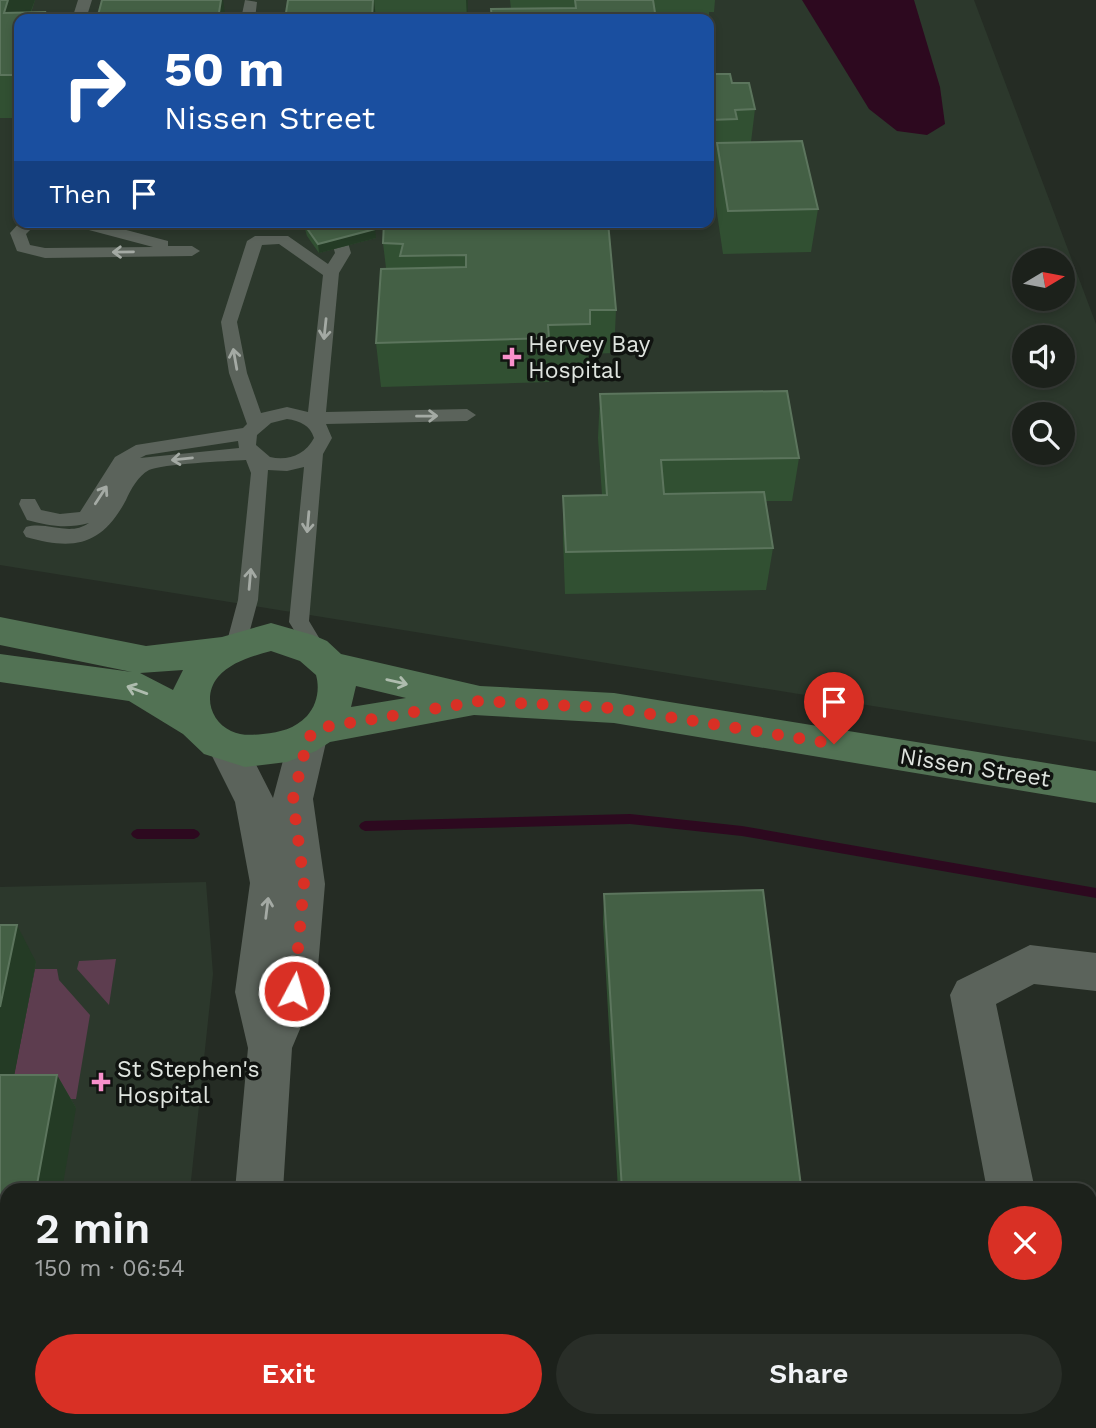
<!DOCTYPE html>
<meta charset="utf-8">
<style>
body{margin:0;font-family:"Work Sans",sans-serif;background:#292e28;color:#f1f3f6;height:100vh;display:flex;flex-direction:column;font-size:26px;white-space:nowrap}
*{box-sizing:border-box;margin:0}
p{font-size:23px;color:#a0a3a3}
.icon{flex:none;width:38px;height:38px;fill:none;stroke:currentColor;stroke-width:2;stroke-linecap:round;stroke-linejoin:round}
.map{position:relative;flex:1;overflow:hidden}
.side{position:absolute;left:0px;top:1183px;width:1097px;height:245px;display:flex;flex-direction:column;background:#1c211b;border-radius:21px 21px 0 0;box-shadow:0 4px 10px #0003,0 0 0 2px #3a3e3a}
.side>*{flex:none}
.hud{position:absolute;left:14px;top:14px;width:700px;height:214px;border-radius:14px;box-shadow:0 4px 10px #0003,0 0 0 2px #3a3e3a;background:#1a4fa0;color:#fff;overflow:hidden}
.needle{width:46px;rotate:80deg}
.controls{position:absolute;left:1012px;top:248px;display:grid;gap:14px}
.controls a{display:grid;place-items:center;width:63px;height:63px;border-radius:50%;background:#1c211b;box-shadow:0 4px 10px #0003,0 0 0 2px #3a3e3a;font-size:35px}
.pin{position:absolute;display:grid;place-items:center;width:60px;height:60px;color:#fff;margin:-72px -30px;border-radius:50% 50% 50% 0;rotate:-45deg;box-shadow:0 0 7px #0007}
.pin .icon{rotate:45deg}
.me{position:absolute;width:77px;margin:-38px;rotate:6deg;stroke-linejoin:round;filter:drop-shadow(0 0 5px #0008)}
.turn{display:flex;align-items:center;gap:24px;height:147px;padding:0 35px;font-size:32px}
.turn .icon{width:91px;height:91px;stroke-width:2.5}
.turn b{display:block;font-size:49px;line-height:60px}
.then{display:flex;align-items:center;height:66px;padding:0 35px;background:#0003;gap:14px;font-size:26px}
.round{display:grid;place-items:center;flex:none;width:74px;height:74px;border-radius:37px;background:#292e28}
.overview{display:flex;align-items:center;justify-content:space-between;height:119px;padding:0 35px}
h1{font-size:42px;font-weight:600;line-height:52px}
.button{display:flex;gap:14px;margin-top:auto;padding:14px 35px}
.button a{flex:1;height:80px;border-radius:42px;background:#d93025;color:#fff;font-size:28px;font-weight:600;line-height:80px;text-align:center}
.button a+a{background:#292e28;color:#f1f3f6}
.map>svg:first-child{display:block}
</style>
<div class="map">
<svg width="1096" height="1428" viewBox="0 0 1096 1428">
<rect width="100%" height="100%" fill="#252c24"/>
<path fill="#2c382c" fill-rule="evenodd" d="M 0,0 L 974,0 L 1096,324 L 1096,742 L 0,565 ZM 19,19 L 709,19 L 709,222 L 19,222 ZM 1024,261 L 1062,261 L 1062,299 L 1024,299 ZM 1024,338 L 1062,338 L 1062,376 L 1024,376 ZM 1024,415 L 1062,415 L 1062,453 L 1024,453 Z
M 206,882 L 213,974 L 190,1190 L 7,1190 L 7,1421 L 164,1421 L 164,1428 L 0,1428 L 0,887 Z"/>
<path fill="#5d3d4f" d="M 116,959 L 109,1005 L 77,969 L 79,961 Z
M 35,969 L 57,969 L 59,980 L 90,1015 L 76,1099 L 9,1100 Z"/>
<path fill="#2d091f" d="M 802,0 L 914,0 L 940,87 L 945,124 L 927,135 L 897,131 L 869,109 Z"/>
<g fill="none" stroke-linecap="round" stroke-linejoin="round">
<path fill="#2d091f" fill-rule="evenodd" d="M 630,814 L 742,826 L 1096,888 L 1096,898 L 742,836 L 630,824 L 365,831 L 361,829 L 359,826 L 361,823 L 365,821 Z
M 137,829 L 194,829 L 198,831 L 200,834 L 198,837 L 194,839 L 137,839 L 133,837 L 131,834 L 133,831 Z"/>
<path fill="#5b635b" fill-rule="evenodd" d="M 78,0 L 92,0 L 86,19 L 72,19 Z
M 245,0 L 257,2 L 255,19 L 241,19 Z
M 20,222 L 38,222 L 26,234 L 30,245 L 45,248 L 153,247 L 70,225 L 68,222 L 96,222 L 168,241 L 168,246 L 192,246 L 200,251 L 192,256 L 45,258 L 17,251 L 10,233 Z
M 326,222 L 342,222 L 351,253 L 339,273 L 326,412 L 467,409 L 476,415 L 467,421 L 326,424 L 332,438 L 323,454 L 309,621 L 327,651 L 324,656 L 317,659 L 310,656 L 289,622 L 304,467 L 287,471 L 268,470 L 258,600 L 246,645 L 243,650 L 236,653 L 229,650 L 226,645 L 238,600 L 251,473 L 246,460 C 227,461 162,464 149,470 C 138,476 131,489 126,500 C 102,545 75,551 26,537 L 23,532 L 26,527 C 48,521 69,537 89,523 C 67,529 49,526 27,520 L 19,504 L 21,499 L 35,499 L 41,510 L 60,514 L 80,512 L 115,457 L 136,445 L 243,428 L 247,424 L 229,373 L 221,322 L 247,241 L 255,236 L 288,236 L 328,264 L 335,253 ZM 279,244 L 323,275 L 308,412 L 287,407 L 261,413 L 247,373 L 237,322 L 262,245 ZM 287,419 C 300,421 310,425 314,438 C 305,455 288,461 270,457 L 256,445 L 257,435 L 271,423 ZM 238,441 L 239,448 L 140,458 L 146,455 Z
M 50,1421 L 78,1421 L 77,1428 L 49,1428 Z"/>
<path fill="#5b635b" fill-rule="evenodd" d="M 308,722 L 322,727 L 327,738 L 313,799 L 325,884 L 316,991 L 292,1048 L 283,1190 L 235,1190 L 248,1048 L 235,992 L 250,883 L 235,802 L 208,748 L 214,737 L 228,732 L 242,737 L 273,798 L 289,738 L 294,727 Z
M 1030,945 L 1096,953 L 1096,991 L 1034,984 L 996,1004 L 1035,1190 L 987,1190 L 950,995 L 957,981 Z
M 216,1421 L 268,1421 L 268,1428 L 216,1428 Z
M 1022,1421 L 1074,1421 L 1075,1428 L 1023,1428 Z"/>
<path fill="#527254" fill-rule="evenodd" d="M 0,617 L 146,646 L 222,637 L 271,623 L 313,635 L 327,641 L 341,654 L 480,686 L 614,693 L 1096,771 L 1096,803 L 614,723 L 474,715 L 330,742 L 316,751 L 287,762 L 245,767 L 204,754 L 183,734 L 129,701 L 0,682 L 0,654 L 132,672 L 0,645 ZM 271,651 L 300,661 L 316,675 C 320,689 317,705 307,716 C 294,729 281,732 263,734 C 252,735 241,736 231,731 C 210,721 203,695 218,677 C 231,662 253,656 271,651 ZM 183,670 L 173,690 L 140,673 ZM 356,686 L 406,698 L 351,707 Z"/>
</g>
<path fill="#315032" d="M 0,0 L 35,0 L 31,13 L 19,19 L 19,118 L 0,118 Z
M 288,0 L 468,0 L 468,19 L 285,19 Z
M 510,0 L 715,0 L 714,12 L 709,12 L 709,19 L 492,19 L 511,9 Z
M 709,74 L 732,83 L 755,109 L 751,142 L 818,209 L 811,252 L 723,254 L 713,186 L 716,162 L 709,162 Z
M 303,222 L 371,222 L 376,238 L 319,253 L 307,236 Z
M 384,222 L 616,310 L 614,353 L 589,354 L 589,367 L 549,368 L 549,382 L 381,387 L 376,343 L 386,268 L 383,243 Z
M 600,394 L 799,458 L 792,501 L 766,501 L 773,548 L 766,590 L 565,594 L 563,539 L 563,496 L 602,495 L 598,438 Z
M 604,894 L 801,1186 L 800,1190 L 618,1190 L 603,922 Z
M 0,925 L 36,962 L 14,1075 L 57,1075 L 76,1108 L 7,1190 L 7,1301 L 0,1302 Z
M 607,1421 L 730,1421 L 731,1428 L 608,1428 Z"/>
<path fill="#243b25" d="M 8,0 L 35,0 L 28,19 L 4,13 Z
M 221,0 L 223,0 L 226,19 L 218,19 Z
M 373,0 L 374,0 L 376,19 L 372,19 Z
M 466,0 L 468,0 L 468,19 L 467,19 Z
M 375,229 L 376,238 L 319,253 L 318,244 Z
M 17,925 L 36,962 L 8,1108 L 0,1096 L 0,1007 Z
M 57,1075 L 76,1108 L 62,1190 L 36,1190 Z
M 0,1396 L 4,1411 L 1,1428 L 0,1428 Z"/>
<path fill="#446045" stroke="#5c755d" stroke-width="2" d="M 0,0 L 8,0 L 4,13 L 45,12 L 43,19 L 19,19 L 19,75 L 0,75 Z
M 102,0 L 221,0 L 218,19 L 97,19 Z
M 288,0 L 373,0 L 372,19 L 285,19 Z
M 575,0 L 653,0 L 656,19 L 492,19 L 491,9 L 576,8 Z
M 709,74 L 730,74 L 732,83 L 749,83 L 755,109 L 735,110 L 737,119 L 709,120 Z
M 802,141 L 818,209 L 728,211 L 717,143 Z
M 304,222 L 371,222 L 375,229 L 318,244 L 306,227 Z
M 384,222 L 608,222 L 616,310 L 590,310 L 590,324 L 548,325 L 549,338 L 376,343 L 381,269 L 466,267 L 466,255 L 400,256 L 403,244 L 383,243 Z
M 787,391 L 799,458 L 661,460 L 664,494 L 764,492 L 773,548 L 566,552 L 563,496 L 607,495 L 600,394 Z
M 763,890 L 801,1186 L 622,1190 L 604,894 Z
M 0,925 L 17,925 L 0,1007 Z
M 0,1075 L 57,1075 L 36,1190 L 7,1190 L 7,1272 L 0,1272 Z
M 610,1421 L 730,1421 L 731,1428 L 611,1428 Z"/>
<defs><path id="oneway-shaft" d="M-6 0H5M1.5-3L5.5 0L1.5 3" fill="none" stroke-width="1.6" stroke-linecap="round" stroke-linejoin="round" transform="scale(1.75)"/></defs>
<g stroke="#a4aaa4">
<use href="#oneway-shaft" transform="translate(123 252) rotate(179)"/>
<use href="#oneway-shaft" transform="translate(325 329) rotate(96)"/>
<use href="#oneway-shaft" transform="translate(235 359) rotate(-100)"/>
<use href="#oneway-shaft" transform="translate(427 416) rotate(-1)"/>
<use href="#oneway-shaft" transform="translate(182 459) rotate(174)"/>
<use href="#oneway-shaft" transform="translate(101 495) rotate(-57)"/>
<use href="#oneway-shaft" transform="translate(308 522) rotate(95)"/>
<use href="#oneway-shaft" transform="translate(250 579) rotate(-85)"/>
<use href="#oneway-shaft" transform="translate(267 908) rotate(-83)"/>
</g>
<g stroke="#aebcae">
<use href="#oneway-shaft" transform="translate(397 682) rotate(13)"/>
<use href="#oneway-shaft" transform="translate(137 690) rotate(-160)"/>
</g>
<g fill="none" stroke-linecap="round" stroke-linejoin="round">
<path stroke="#d93025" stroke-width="12" stroke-dasharray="0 21.6" d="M 294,991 L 304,884 L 293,799 L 308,738 L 319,728 L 480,701 L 614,708 L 834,744"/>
</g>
<g fill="#f890cb" stroke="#101310" stroke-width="2.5">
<path d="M508.5 346.5h7v7h7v7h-7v7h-7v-7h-7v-7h7z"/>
<path d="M97.5 1071.5h7v7h7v7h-7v7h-7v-7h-7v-7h7z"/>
</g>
<g text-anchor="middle" stroke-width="7" stroke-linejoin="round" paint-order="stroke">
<g font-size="23" fill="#dfe4df" stroke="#101310" text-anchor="start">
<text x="528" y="352">Hervey Bay<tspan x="528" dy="26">Hospital</tspan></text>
<text x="117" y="1077">St Stephen's<tspan x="117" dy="26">Hospital</tspan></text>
</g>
<g font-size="23" fill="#dfe4df" stroke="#101310">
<text transform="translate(975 767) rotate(9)" y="8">Nissen Street</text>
</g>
</g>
</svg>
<div class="controls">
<a><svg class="needle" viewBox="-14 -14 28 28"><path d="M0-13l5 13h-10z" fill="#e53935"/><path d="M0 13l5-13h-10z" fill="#a0a3a3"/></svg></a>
<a><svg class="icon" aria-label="sound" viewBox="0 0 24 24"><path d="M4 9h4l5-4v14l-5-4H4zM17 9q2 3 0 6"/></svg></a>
<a><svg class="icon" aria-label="search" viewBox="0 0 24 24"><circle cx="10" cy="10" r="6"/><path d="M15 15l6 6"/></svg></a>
</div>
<div class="pin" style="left:834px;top:744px;background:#d93025"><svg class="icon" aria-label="arrive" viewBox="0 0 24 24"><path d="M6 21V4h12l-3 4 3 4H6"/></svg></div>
<svg class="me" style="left:294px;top:991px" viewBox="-20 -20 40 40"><circle r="17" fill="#d93025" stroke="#fff" stroke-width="3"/><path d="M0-11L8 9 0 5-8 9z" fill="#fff"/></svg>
<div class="hud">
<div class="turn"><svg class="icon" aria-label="right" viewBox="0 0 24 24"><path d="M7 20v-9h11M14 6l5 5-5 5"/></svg><div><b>50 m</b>Nissen Street</div></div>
<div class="then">Then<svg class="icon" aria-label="arrive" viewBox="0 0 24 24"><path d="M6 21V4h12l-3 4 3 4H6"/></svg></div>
</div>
<section class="side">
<div class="overview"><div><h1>2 min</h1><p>150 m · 06:54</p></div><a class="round" style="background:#d93025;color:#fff"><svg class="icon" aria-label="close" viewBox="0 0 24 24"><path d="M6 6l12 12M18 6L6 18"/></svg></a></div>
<div class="button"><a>Exit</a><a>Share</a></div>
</section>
</div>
